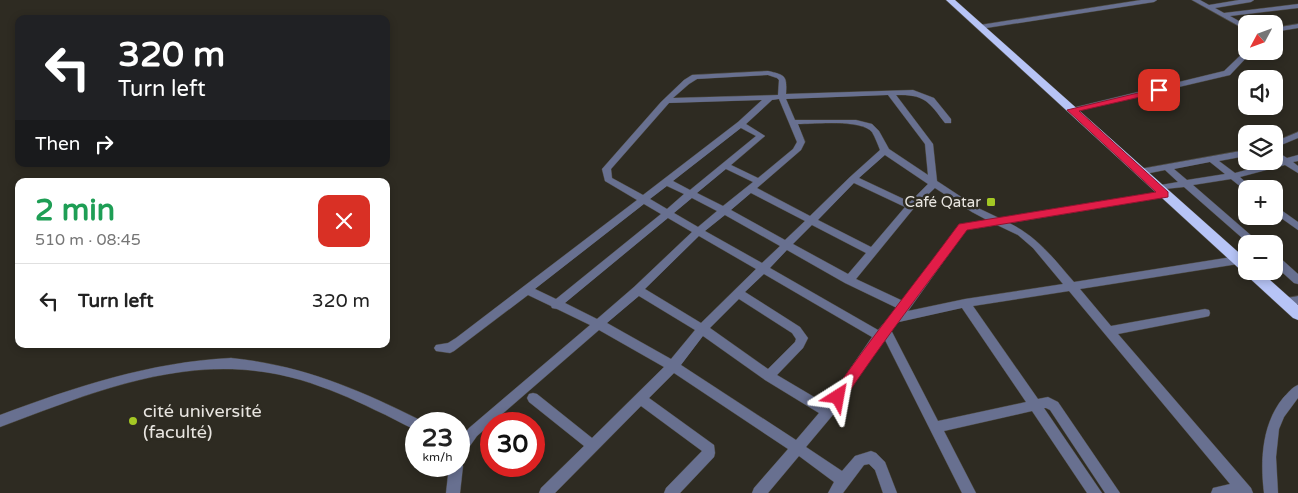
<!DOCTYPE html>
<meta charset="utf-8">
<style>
body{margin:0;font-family:"Varela Round",sans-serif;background:#f6f6f6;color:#222;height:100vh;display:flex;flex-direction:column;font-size:19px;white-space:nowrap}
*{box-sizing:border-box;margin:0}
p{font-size:16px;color:#767676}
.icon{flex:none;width:28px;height:28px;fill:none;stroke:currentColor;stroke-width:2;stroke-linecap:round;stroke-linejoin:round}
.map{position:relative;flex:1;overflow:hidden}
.side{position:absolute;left:15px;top:178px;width:375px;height:170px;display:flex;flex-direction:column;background:#fff;border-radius:10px;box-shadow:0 2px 8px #0003}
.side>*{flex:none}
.guide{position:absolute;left:15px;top:15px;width:375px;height:152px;border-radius:10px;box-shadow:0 2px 8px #0003;background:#202124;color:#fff;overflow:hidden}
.needle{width:32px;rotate:229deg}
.buttons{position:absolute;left:1238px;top:15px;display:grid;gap:10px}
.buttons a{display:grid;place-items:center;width:45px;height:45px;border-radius:10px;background:#fff;box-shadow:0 2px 8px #0003;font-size:25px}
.speed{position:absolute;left:405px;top:412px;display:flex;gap:10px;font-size:25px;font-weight:700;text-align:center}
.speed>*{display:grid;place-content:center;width:65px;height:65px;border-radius:50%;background:#fff;box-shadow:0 2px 8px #0003;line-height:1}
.speed small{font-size:12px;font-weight:400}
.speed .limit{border:8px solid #d22;background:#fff;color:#111}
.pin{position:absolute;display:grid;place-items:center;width:42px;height:42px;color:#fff;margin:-21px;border-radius:10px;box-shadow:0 2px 8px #0006}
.me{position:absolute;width:55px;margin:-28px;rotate:34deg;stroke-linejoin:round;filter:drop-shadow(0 0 4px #0008)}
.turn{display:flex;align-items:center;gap:18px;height:105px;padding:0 20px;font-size:22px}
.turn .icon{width:65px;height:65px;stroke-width:2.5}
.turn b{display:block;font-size:35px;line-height:42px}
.then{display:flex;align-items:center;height:48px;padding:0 20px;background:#0003;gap:10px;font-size:19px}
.round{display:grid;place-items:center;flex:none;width:52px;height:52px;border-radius:10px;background:#f6f6f6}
.headline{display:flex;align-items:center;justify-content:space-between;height:85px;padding:0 20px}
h1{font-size:30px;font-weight:700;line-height:38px;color:#1e9e55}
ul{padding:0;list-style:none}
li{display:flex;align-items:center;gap:15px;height:75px;padding:0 20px;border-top:1px solid #e0e0e0}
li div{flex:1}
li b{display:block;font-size:19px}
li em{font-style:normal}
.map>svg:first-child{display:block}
</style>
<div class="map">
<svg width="1298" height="493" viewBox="0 0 1298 493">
<rect width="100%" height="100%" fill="#2e2b22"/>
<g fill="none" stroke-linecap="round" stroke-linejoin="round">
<g stroke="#4c4940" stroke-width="1">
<path id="minor" d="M 1141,0 L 1157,0 L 1154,2 L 980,29 L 977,27 L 980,25 Z
M 1192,0 L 1200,0 L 1209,5 L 1239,0 L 1254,0 L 1251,2 L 1215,8 L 1224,13 L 1298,4 L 1298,8 L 1230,16 L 1246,25 L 1246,30 Z
M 1298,24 L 1298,28 L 1274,32 L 1274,28 Z
M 1274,43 L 1277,43 L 1278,47 L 1274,49 Z
M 1245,51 L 1255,51 L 1247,57 L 1230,75 L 1072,112 L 1068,110 L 1072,108 L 1224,71 Z
M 768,71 C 786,75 787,76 786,94 L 913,90 L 934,98 L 951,119 L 951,123 L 945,123 C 929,102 925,94 896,95 L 933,144 L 937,181 L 978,208 L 999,218 L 1165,191 L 1168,192 L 1170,194 L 1168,196 L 1165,197 L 1009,223 C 1038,237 1053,258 1074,282 L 1238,256 L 1242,257 L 1243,260 L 1242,263 L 1238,264 L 1080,289 L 1111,326 L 1205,309 L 1209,310 L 1210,313 L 1209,316 L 1205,317 L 1118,334 L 1251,488 L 1253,493 L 1211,493 L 1213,488 L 1230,484 L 1069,291 L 973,306 L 1038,399 L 1048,397 L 1058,402 L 1120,493 L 1105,493 L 1050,410 L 1046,408 L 1044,408 L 1102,493 L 1087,493 L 1032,411 L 944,431 L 976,493 L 962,493 L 884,338 L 832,416 L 806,447 L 842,471 L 855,456 L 871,451 L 876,453 L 885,462 L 897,493 L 883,493 L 875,470 L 869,464 L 864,465 L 843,493 L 828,493 L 834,482 L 799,456 L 768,493 L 752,493 L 754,488 L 788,449 L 674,373 L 649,398 L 714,445 L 715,453 L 714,457 L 680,493 L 664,493 L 666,488 L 702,451 L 641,406 L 555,493 L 539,493 L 541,488 L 584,446 L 529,402 L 527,398 L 529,394 L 533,393 L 537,394 L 592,438 L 664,367 L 599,330 L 477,436 L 467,450 L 464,459 L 459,461 L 459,441 L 469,428 L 590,325 L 557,309 L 552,308 L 551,306 L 528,295 L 454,351 L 450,353 L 436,351 L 434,348 L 436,345 L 448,343 L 456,338 L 637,200 L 605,181 L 602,169 L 661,102 L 684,80 L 692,75 ZM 768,75 L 777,78 L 779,80 L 778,95 L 673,98 L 689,84 L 697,79 ZM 888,95 L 925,144 L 928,175 L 889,149 L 879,131 L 872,124 L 856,120 L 795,120 L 786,99 ZM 779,99 L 797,142 L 793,149 L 758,178 L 731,165 L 765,136 L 746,124 L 772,100 ZM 762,100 L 738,122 L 643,195 L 612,178 L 611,169 L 669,103 ZM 798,124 C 814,124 861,119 872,132 C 875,137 878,145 880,150 L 850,177 L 810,216 L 757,188 L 801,150 L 805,142 ZM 741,128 L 756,136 L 690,190 L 673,181 ZM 885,155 L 928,184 L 910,202 L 859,178 ZM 726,169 L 753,182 L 723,206 L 697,193 ZM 854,183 L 905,207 L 871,247 L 818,220 ZM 667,186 L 684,194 L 667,209 L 650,199 ZM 935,188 L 972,212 L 987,220 L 960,225 L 903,301 L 856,279 L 914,208 ZM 751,193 L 805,221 L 785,240 L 731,210 ZM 692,198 L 717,211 L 698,227 L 674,213 ZM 644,204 L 661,214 L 556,299 L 535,289 ZM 725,215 L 780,246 L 762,263 L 705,231 ZM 668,218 L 692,232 L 634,287 L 597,319 L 565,303 ZM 812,225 L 866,253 L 848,274 L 793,244 ZM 997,225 L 1018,235 L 1033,248 L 1063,284 L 965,299 L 908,311 L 966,230 ZM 699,236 L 756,269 L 701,323 L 645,289 ZM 787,250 L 845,283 L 897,308 L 878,330 L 770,268 ZM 764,274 L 872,337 L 826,404 L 777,375 L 803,348 L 808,338 L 800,327 L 745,292 ZM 639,296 L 695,330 L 671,359 L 607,323 ZM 739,299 L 792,333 L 796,339 L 795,342 L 768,369 L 710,328 ZM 962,308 L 1026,402 L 938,421 L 891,330 L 899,322 ZM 703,336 L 765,380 L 819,413 L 796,440 L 681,365 Z
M 1298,132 L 1298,138 L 1274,148 L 1274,142 Z
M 1246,150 L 1246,156 L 1219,161 L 1235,173 L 1279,161 L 1274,157 L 1274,150 L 1287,158 L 1298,155 L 1298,161 L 1293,162 L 1298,166 L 1298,173 L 1285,165 L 1240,177 L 1253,189 L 1246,189 L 1246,191 L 1231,179 L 1193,185 L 1261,244 L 1249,244 L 1184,187 L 1155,190 L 1153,188 L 1155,186 L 1178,182 L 1165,170 L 1140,175 L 1136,172 L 1140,169 ZM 1210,162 L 1225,174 L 1187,180 L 1174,169 Z
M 1274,205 L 1298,222 L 1298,230 L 1274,213 Z
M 1274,255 L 1278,256 L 1298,274 L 1298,284 L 1294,283 L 1274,265 Z
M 1298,296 L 1298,304 L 1285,306 L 1281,305 L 1280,302 L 1281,299 Z
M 231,358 C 301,365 358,389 420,420 L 422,424 L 416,424 L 416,430 C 402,424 389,416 375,410 C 351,398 327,388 301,380 C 195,349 99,390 0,427 L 0,415 C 75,387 150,362 231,358 Z
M 1298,385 L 1298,398 L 1284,417 L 1279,429 L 1276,457 L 1278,493 L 1264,493 C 1260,460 1262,424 1283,398 C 1288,393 1292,387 1298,385 Z
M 459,461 L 463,466 L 460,493 L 446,493 L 449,466 L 459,466 Z"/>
</g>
<g stroke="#4c4940" stroke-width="1">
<path id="trunk" d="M 946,0 L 955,0 L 1246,259 L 1246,271 L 1260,271 L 1298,305 L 1298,320 L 1293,318 Z"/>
</g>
<use href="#minor" fill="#687090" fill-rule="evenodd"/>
<use href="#trunk" fill="#b7c4f6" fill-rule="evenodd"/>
</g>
<path fill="#e11d48" stroke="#92132f" d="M 1159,88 L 1162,89 L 1162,92 L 1079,111 L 1168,192 L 1168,197 L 967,230 C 925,287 882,342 843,401 L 833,401 L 831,397 L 833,393 C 873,335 917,281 959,224 L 1156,192 L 1067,110 Z"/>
<g fill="#a4c824" stroke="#2e2b22" stroke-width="2">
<rect x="986" y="197" width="10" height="10" rx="2.5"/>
<circle cx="133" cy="421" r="5"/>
</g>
<g text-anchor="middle" stroke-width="5" stroke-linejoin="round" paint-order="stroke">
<g font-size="15" fill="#e8e5e0" stroke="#2e2b22" text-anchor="end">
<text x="981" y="207">Café Qatar</text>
</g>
<g font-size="18" fill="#e8e5e0" stroke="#2e2b22" text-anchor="start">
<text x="143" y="417">cité université<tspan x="143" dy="21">(faculté)</tspan></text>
</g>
</g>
</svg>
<div class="buttons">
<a><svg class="needle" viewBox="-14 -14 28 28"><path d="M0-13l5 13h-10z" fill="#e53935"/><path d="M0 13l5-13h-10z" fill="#767676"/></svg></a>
<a><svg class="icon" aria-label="sound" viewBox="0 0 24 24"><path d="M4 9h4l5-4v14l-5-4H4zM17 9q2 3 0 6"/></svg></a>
<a><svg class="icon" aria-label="layers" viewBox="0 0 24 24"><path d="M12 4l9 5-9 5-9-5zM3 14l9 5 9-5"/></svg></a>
<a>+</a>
<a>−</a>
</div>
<div class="speed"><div>23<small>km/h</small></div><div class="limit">30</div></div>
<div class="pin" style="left:1159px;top:90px;background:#d93025"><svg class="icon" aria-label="arrive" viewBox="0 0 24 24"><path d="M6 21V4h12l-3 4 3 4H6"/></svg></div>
<svg class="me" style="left:838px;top:397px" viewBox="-20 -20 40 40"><path d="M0-17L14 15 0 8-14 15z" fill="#e11d48" stroke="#fff" stroke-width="4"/></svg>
<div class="guide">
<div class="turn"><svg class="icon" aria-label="left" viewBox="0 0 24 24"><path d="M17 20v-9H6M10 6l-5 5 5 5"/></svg><div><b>320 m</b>Turn left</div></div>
<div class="then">Then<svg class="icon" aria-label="right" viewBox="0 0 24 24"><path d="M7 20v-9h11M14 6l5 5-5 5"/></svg></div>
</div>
<section class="side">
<div class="headline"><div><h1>2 min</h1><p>510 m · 08:45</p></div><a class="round" style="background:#d93025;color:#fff"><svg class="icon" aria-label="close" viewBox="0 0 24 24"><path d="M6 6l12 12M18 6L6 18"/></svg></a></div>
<ul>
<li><svg class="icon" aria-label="left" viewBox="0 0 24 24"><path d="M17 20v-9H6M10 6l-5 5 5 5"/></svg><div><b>Turn left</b></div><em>320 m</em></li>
</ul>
</section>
</div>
